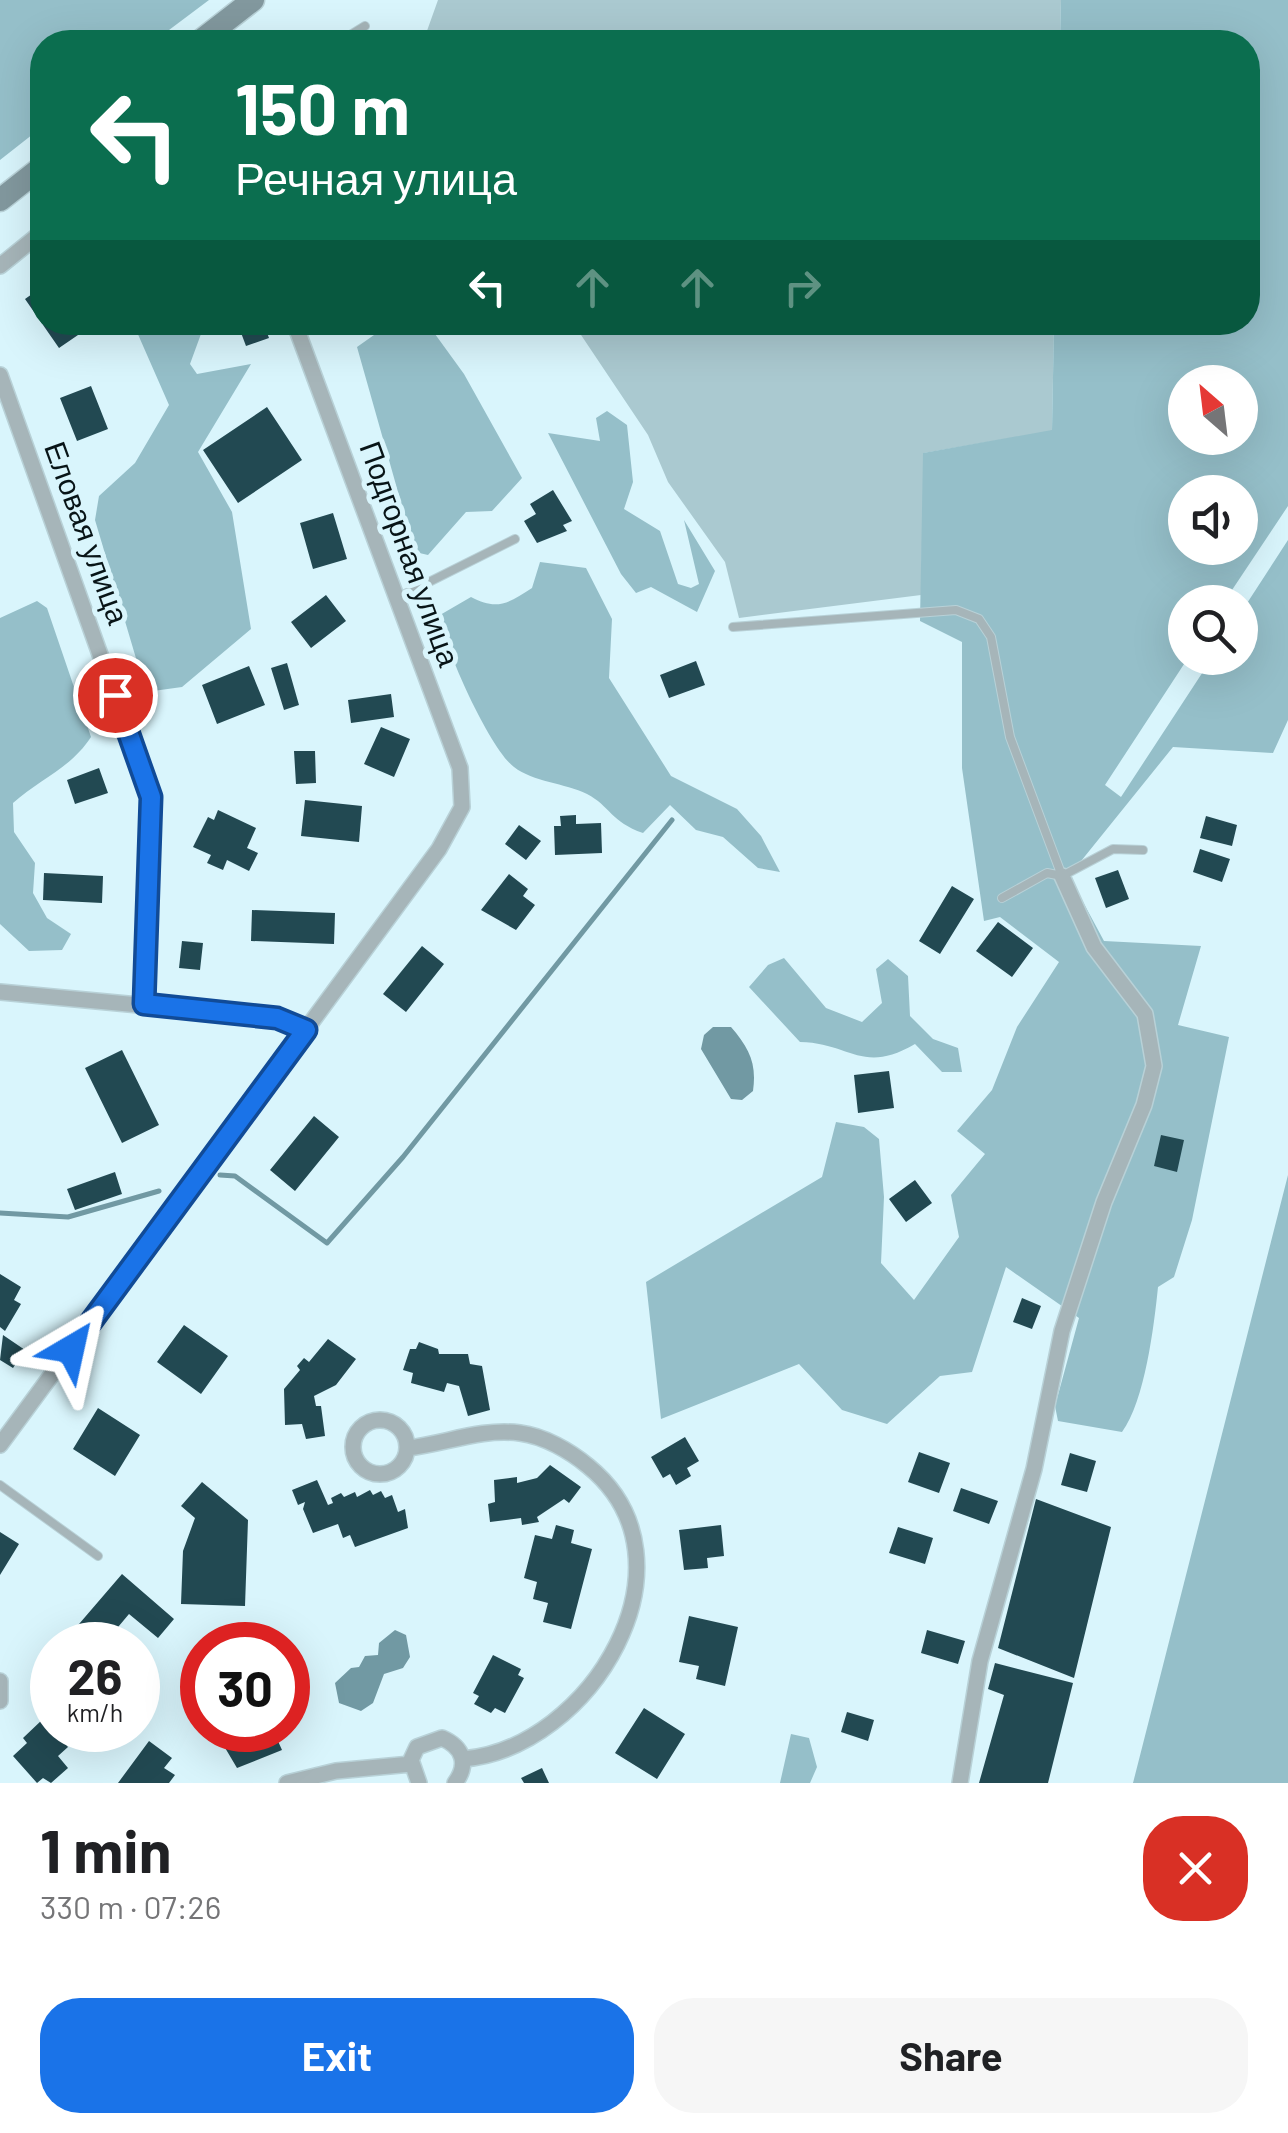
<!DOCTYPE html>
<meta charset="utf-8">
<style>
body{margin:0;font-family:Barlow,sans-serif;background:#f6f6f6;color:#202124;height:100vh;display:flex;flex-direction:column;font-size:38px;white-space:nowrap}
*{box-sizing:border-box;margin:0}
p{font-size:32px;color:#757577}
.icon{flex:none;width:55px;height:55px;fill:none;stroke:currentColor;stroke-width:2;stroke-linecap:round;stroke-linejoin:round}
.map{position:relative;height:1783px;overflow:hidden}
.panel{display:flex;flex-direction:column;background:#fff;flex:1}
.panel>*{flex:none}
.guide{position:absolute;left:30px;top:30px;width:1230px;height:305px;border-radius:40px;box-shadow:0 10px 40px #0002;background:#0b6e4f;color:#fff;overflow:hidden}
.needle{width:65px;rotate:332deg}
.buttons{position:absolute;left:1168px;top:365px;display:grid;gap:20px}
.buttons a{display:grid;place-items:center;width:90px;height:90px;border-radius:50%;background:#fff;box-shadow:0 10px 40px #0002;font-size:50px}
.speed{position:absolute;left:30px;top:1622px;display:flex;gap:20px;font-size:50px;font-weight:700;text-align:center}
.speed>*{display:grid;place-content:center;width:130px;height:130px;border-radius:50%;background:#fff;box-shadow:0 10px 40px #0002;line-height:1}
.speed small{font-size:25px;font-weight:400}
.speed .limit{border:15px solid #d22;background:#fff;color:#111}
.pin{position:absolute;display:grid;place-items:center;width:85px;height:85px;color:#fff;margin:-42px;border:5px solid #fff;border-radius:50%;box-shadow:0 2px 10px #0007}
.me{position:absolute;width:110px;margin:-55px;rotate:36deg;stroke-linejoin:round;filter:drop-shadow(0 0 8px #0008)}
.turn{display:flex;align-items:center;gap:35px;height:210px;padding:0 40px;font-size:45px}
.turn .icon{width:130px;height:130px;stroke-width:2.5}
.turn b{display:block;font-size:70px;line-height:85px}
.lanes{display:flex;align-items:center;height:95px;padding:0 40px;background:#0003;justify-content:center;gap:50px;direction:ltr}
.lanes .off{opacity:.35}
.round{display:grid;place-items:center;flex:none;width:105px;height:105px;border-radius:40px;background:#f6f6f6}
.summary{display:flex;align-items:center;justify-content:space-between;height:170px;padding:0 40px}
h1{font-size:60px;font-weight:700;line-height:75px}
.cta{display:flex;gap:20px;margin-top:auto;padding:20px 40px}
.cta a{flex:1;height:115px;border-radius:40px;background:#1a73e8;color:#fff;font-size:40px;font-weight:700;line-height:115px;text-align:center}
.cta a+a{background:#f6f6f6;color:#202124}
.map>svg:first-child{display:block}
</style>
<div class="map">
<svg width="1288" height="1783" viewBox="0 0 1288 1783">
<rect width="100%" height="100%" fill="#d9f5fc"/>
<path fill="#aac9d0" d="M 438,0 L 1061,0 L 1060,42 L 423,42 Z
M 573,323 L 1054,323 L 1052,431 L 924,453 L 921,595 L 739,618 L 725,562 L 668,482 L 648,435 Z"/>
<path fill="#95bfc9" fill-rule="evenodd" d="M 0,0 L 209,0 L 153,42 L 42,42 L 42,127 L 0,160 Z
M 1061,0 L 1288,0 L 1288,506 L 1224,602 L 1185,602 L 1188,658 L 1105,785 L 1121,797 L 1212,658 L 1240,658 L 1240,614 L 1288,540 L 1288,720 L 1273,753 L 1173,747 L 1069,876 L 1104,941 L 1201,946 L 1178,1025 L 1229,1037 L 1192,1220 L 1174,1277 L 1158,1287 C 1154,1326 1145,1401 1122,1432 L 1058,1421 L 1055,1406 L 1079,1318 L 1006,1267 L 972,1372 L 940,1376 L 887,1424 L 842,1410 L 799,1364 L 661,1419 L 646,1282 L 822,1177 L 836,1122 L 864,1127 L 879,1139 L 884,1197 L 881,1263 L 914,1300 L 959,1237 L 951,1195 L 985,1154 L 957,1131 L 992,1090 L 1017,1027 L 1059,962 L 1000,917 L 984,921 L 962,768 L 962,642 L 920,621 L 923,453 L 1052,430 L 1054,323 L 1248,322 L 1248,42 L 1060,42 ZM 1185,382 L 1240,382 L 1240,438 L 1185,438 ZM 1185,492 L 1240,492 L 1240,548 L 1185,548 Z
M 133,323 L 205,323 L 190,364 L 197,374 L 251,364 L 198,452 L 232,512 L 251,629 L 182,687 L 146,692 L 95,520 L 99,496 L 135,463 L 169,405 Z
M 391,323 L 427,323 L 464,374 L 522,478 L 492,511 L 466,512 L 428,555 L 415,552 L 357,347 Z
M 607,411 L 627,425 L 633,482 L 624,509 L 660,531 L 678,584 L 691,588 L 699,584 L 684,520 L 715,571 L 697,612 L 651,587 L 636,593 L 621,574 L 548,433 L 600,441 L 596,418 Z
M 540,562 L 586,568 L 612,619 L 609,678 L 671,776 L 737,809 L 761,836 L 780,872 L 758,868 L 723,837 L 696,830 L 670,805 L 643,833 C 611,822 610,806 587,794 C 565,783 533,782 514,767 C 490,749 442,644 440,615 L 471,597 C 497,611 509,603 532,588 Z
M 37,601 L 47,608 L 91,737 C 71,768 40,779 13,803 L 14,832 L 35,863 L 33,893 L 47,918 L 71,934 L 62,950 L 29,951 L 0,924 L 0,618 Z
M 784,958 L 826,1008 L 862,1022 L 882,1003 L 876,969 L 888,959 L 908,976 L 910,1016 L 933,1039 L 958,1048 L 962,1072 L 942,1072 L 915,1044 C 862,1075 851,1043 800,1042 L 749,987 L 768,965 Z
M 1288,1175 L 1288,1783 L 1133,1783 Z
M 791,1734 L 809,1738 L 817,1767 L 810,1783 L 780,1783 Z"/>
<path fill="#7199a3" d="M 713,1027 L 731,1027 C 749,1048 757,1063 753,1091 L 742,1100 L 731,1099 L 701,1049 L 704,1035 Z
M 395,1630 L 406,1635 L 410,1657 L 403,1668 L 384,1674 L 373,1703 L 361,1711 L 339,1703 L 335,1683 L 351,1668 L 359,1667 L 365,1656 L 378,1655 L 379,1643 Z"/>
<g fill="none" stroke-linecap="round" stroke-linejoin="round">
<path stroke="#7199a3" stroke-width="5" d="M 220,1175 L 235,1176 L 327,1243 L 403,1157 L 672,820
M 0,1213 L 68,1217 L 159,1191"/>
</g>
<path fill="#224952" d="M 42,287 L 42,322 L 97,322 L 59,348 L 25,299 Z
M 237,322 L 263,322 L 269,338 L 246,346 Z
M 91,386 L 108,429 L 77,441 L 60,398 Z
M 267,407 L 302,460 L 238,503 L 203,450 Z
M 553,490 L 572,521 L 563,525 L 567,531 L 537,543 L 524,521 L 536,514 L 530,504 Z
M 333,513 L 347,559 L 313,569 L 300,523 Z
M 326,595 L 346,621 L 311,648 L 291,622 Z
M 696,661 L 705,685 L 669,698 L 660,675 Z
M 287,663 L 299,705 L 284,710 L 271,668 Z
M 249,666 L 265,705 L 217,724 L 202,685 Z
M 391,694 L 394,717 L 351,723 L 348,700 Z
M 381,727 L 410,739 L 394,777 L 364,764 Z
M 294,751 L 315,751 L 316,783 L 296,784 Z
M 99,768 L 108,793 L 75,804 L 67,780 Z
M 305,800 L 362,806 L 359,842 L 301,836 Z
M 218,810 L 256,828 L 247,848 L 258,853 L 249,871 L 227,860 L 223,870 L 207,863 L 211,855 L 193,847 L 208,817 L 214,820 Z
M 576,815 L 576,824 L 601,823 L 602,853 L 555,855 L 554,826 L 561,826 L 560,816 Z
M 1206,816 L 1237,825 L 1232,846 L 1200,838 Z
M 519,825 L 541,841 L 526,860 L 505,844 Z
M 1200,849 L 1230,859 L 1222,882 L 1193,872 Z
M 1118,870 L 1129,899 L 1106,908 L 1095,878 Z
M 44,873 L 103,876 L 102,903 L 43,900 Z
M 509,874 L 528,889 L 523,896 L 535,905 L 516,930 L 481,910 Z
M 952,886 L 974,899 L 940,954 L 919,941 Z
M 252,910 L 335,913 L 334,944 L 251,941 Z
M 998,922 L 1033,948 L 1012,977 L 976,951 Z
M 182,941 L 203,943 L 200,970 L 179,968 Z
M 422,946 L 444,964 L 406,1012 L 383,994 Z
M 122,1050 L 159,1125 L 122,1143 L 85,1068 Z
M 889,1071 L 894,1108 L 858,1113 L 854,1075 Z
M 314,1116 L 339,1137 L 295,1191 L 270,1170 Z
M 1161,1135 L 1184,1140 L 1177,1172 L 1154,1166 Z
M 115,1172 L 122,1194 L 75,1210 L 67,1189 Z
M 915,1180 L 932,1203 L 906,1222 L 889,1199 Z
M 0,1274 L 21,1287 L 14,1300 L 21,1304 L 5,1331 L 0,1327 Z
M 1022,1298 L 1041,1306 L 1032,1329 L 1013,1322 Z
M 184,1325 L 228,1356 L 201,1394 L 157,1362 Z
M 3,1335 L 25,1350 L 13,1368 L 0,1360 Z
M 328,1339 L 356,1359 L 336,1385 L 314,1396 L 316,1406 L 321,1406 L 325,1436 L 306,1439 L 302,1424 L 285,1425 L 284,1389 L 300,1370 L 297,1366 L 304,1358 L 309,1362 Z
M 419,1342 L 438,1349 L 439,1354 L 468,1354 L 470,1364 L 482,1366 L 490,1410 L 468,1416 L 459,1386 L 447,1383 L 444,1392 L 411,1383 L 413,1373 L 403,1370 L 410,1349 L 416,1349 Z
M 98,1408 L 140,1435 L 115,1476 L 73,1449 Z
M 685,1437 L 699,1461 L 687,1468 L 691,1476 L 676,1485 L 670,1474 L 663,1478 L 651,1457 Z
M 919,1452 L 950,1463 L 939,1493 L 908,1482 Z
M 1070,1453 L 1096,1461 L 1087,1492 L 1061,1485 Z
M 550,1465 L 581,1487 L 569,1503 L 564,1499 L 537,1517 L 539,1522 L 522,1525 L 521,1518 L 490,1522 L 488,1504 L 495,1502 L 494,1480 L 517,1477 L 517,1483 L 537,1478 Z
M 317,1480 L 328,1505 L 333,1503 L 331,1498 L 341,1493 L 344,1497 L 355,1492 L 357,1497 L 370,1490 L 373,1495 L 381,1491 L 385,1498 L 392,1495 L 398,1512 L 405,1509 L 408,1528 L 355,1547 L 350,1535 L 343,1538 L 338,1524 L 313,1533 L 303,1509 L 305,1502 L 298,1505 L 292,1490 Z
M 202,1482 L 248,1520 L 245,1606 L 181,1604 L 183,1551 L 195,1518 L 181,1506 Z
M 961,1488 L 998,1501 L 989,1524 L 953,1511 Z
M 1036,1499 L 1111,1527 L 1074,1678 L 998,1648 Z
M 556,1525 L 574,1530 L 571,1543 L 592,1549 L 571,1629 L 543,1622 L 548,1603 L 533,1599 L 537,1582 L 524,1578 L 535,1535 L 552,1539 Z
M 721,1525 L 724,1556 L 707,1558 L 708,1568 L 684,1570 L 679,1530 Z
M 898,1527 L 933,1538 L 925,1564 L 889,1553 Z
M 0,1532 L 19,1544 L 0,1575 Z
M 122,1574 L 174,1619 L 158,1638 L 129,1614 L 103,1645 L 61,1645 Z
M 689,1616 L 738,1627 L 725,1686 L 696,1679 L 699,1666 L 679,1662 Z
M 927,1630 L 965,1641 L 958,1664 L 921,1653 Z
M 493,1655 L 521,1669 L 518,1675 L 524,1678 L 505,1713 L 495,1708 L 491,1713 L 474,1704 L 479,1696 L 473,1693 Z
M 995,1663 L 1073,1683 L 1048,1783 L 979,1783 L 1004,1695 L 988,1689 Z
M 644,1708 L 685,1734 L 657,1779 L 615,1753 Z
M 847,1712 L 874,1720 L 868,1741 L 841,1732 Z
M 43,1719 L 68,1747 L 58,1756 L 68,1768 L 51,1783 L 43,1778 L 37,1783 L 13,1756 L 27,1743 L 23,1738 Z
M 240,1730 L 273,1730 L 282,1750 L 237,1768 L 224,1746 L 240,1737 Z
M 149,1741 L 172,1758 L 164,1768 L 175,1775 L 169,1783 L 118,1783 Z
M 542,1768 L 549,1783 L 524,1783 L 521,1778 Z"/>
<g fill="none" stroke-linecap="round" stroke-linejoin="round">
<g stroke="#b8d1d7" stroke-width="10">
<path id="service" d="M 339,42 L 365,26
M 395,599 L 515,539
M 733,627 L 956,610 L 979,619 L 991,637 L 1010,737 L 1062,876
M 1002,898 L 1047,873 L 1062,876 L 1113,849 L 1143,850
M 0,1485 L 98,1556"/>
</g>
<g stroke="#b8d1d7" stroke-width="18">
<path id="minor" d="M 0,266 L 42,232
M 0,375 L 151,797 L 144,1004
M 0,992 L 277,1018 L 306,1029
M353 1447a27 27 0 1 1 54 0a27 27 0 1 1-54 0Z
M 0,1445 L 439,849 L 462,807 L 460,768 L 294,322
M 407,1448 C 445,1444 480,1428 520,1433 C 544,1436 570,1451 588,1466 C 705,1561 590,1749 463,1759
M 0,1681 L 0,1701
M 287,1783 L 336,1771 L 411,1764
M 419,1783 L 411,1760 L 417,1747 L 442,1738 C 463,1747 469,1764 455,1783
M 960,1783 L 980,1661 L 1034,1469 L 1062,1331 L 1104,1202 L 1144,1105 L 1154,1066 L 1145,1014 L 1094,947 L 1062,876"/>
</g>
<g stroke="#b8d1d7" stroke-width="25">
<path id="secondary" d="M 199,42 L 253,0
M 0,200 L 42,167"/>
</g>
<use href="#service" stroke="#a6b5b9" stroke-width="8"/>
<use href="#minor" stroke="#a6b5b9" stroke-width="15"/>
<use href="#secondary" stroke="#82989e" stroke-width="22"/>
</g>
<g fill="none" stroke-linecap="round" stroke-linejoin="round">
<g stroke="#114b97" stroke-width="25">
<path id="route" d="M 71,1349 L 306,1030 L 277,1018 L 144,1004 L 151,797 L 115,695"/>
</g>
<use href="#route" stroke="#1a73e8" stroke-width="18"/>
</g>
<g text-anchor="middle" stroke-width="10" stroke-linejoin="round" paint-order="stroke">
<g font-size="30" fill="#081417" stroke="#d9f5fc">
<text transform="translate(86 533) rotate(70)" y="10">Еловая улица</text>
<text transform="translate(409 554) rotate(70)" y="10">Подгорная улица</text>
</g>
</g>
</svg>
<div class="buttons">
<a><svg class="needle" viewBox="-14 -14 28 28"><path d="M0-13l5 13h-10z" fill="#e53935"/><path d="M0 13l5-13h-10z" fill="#757577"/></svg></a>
<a><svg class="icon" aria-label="sound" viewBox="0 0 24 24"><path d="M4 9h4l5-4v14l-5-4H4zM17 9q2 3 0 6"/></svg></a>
<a><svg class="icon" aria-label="search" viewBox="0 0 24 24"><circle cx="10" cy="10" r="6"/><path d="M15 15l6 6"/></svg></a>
</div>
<div class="speed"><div>26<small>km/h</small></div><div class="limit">30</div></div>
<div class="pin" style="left:115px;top:695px;background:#d93025"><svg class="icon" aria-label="arrive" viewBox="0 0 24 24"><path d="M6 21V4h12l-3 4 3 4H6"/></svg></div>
<svg class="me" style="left:71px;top:1349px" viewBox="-20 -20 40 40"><path d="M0-17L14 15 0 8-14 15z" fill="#1a73e8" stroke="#fff" stroke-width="4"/></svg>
<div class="guide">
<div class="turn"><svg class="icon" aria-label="left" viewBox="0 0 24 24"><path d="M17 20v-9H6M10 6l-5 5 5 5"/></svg><div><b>150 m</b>Речная улица</div></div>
<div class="lanes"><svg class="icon" aria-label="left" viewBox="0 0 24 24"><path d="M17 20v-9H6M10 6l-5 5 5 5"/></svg><svg class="icon off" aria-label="ahead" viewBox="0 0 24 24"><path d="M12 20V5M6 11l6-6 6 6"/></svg><svg class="icon off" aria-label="ahead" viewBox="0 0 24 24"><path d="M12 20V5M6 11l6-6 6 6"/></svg><svg class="icon off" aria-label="right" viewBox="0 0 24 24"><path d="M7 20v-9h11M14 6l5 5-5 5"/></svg></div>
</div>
</div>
<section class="panel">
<div class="summary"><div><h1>1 min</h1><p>330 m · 07:26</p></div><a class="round" style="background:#d93025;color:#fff"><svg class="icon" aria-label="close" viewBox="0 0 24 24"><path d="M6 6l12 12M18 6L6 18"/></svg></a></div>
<div class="cta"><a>Exit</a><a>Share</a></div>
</section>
